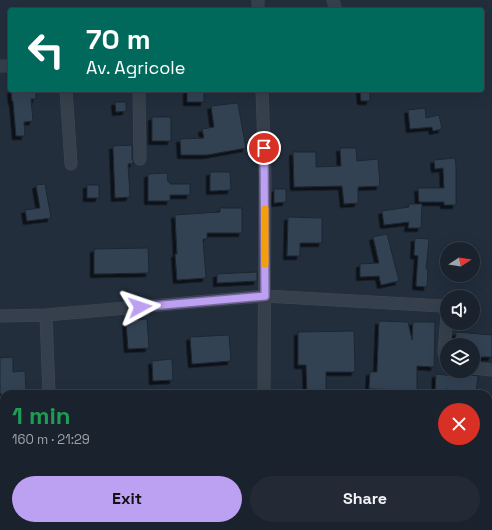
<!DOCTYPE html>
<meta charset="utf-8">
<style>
body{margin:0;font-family:"Space Grotesk",sans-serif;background:#232a35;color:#f1f3f6;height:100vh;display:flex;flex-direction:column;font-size:15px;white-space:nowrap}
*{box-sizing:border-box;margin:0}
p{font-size:13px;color:#9fa4aa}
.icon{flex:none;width:22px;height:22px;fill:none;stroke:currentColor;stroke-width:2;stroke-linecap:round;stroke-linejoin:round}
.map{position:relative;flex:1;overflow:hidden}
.details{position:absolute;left:0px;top:390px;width:492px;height:140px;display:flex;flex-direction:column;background:#1a222d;border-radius:12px 12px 0 0;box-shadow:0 4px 16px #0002,0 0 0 1px #383f49}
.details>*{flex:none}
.top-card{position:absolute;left:8px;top:8px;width:476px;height:84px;border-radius:4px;box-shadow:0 4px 16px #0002,0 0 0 1px #383f49;background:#00695c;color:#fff;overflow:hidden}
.needle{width:26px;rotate:78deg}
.fabs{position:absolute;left:440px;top:242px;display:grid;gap:8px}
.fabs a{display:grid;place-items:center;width:40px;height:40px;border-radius:50%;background:#1a222d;box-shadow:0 4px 16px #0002,0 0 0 1px #383f49;font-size:20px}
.pin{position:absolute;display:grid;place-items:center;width:34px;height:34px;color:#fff;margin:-17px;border:2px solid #fff;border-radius:50%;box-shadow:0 1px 4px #0007}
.me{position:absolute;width:44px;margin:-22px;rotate:85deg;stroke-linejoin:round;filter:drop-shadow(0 0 3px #0008)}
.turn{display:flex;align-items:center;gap:14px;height:84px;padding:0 12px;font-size:18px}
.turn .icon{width:52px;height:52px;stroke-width:2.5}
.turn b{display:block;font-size:28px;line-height:34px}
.round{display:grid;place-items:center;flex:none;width:42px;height:42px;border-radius:21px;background:#232a35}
.head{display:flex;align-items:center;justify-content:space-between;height:68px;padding:0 12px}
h1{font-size:24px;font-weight:800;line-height:30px;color:#1e9e55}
.primary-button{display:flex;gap:8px;margin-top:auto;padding:8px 12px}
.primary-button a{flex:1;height:46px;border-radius:24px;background:#bca0f2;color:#111;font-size:16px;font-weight:800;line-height:46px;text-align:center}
.primary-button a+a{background:#232a35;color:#f1f3f6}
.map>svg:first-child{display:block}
</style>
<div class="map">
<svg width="492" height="530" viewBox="0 0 492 530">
<defs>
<filter id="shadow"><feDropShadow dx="-3.5" dy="3.5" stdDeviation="0" flood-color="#0009"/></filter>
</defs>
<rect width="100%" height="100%" fill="#222e3c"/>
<path fill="#334252" stroke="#1d2733" filter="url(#shadow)" d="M 11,90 L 36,90 L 36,99 L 31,99 L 33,121 L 24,122 L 25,136 L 16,136 L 13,101 L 12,101 Z
M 187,90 L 204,90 L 204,102 L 187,102 Z
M 360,90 L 370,90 L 370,101 L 361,101 Z
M 115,102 L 126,102 L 126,111 L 116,112 Z
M 237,103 L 238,104 L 246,148 L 207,155 L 181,155 L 180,139 L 204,138 L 202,129 L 214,127 L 211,106 Z
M 425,108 L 426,118 L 439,115 L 442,129 L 433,131 L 432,127 L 410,129 L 408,110 Z
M 152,117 L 171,117 L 171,141 L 152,141 Z
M 132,145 L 132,159 L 134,163 L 128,164 L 130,197 L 115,198 L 113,146 Z
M 340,148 L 356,148 L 357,161 L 378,159 L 380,186 L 358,187 L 358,203 L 344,204 L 342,186 L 294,187 L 293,152 L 316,152 L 316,167 L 341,166 Z
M 455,158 L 456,167 L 456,205 L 444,205 L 444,202 L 419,202 L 418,188 L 444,188 L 443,168 L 435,169 L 434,160 Z
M 210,172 L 230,172 L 231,190 L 210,191 Z
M 167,173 L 168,182 L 170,182 L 170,184 L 190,184 L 190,195 L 170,195 L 170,201 L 148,201 L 148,174 Z
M 45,184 L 51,218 L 27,221 L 25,210 L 40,208 L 36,185 Z
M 87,185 L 99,185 L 99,198 L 87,198 Z
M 274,189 L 286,189 L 286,202 L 274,203 Z
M 409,204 L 422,204 L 421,228 L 408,228 L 409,222 L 384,225 L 382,211 L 409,207 Z
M 220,208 L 242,208 L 242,233 L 207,233 L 207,239 L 203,239 L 206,278 L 177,280 L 175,254 L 177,254 L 175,215 L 220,212 Z
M 288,217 L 322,218 L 322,243 L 300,243 L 300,256 L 287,256 Z
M 387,234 L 399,281 L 381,285 L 379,276 L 360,277 L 360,264 L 379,263 L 373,237 Z
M 415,238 L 429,239 L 426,269 L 428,269 L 427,287 L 416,286 L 418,256 L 414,255 Z
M 148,248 L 149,273 L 94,274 L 94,249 Z
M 257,272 L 257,281 L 217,283 L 217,274 Z
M 147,319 L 149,348 L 128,349 L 126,321 Z
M 379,321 L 408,322 L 412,340 L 413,322 L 435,322 L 434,367 L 417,366 L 417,390 L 369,389 L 370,372 L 377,372 Z
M 354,331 L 355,372 L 326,372 L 326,394 L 307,394 L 306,365 L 298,365 L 298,332 Z
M 456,332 L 492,335 L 492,357 L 473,357 L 473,345 L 455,345 Z
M 229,335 L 231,361 L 192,364 L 190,337 Z
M 13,357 L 13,372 L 25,371 L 26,393 L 0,394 L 0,358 Z
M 172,359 L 173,380 L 153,381 L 152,361 Z
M 456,373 L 478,376 L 476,392 L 446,389 L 446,394 L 435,394 L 436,374 L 455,376 Z"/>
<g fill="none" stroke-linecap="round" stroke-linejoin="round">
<g stroke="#3f4955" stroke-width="13">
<path id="minor" d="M 258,0 L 258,10
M 333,0 L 336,10
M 0,66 L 10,66
M 66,90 L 71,164
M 139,90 L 140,159
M 262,90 L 265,176 L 264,394
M 46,315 L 49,394
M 0,316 L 46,315 L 265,296 L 442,306 L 446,309 L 447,316
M 447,316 L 444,352 L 447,360
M 473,368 L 492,370
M 488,462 L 492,462
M 56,526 L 56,530
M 261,530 L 261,526"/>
</g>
<use href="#minor" stroke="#35404c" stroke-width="12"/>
</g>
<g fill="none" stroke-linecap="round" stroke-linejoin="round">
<g stroke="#7a689d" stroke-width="10">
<path id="route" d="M 140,307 L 265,296 L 264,148"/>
</g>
<use href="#route" stroke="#bca0f2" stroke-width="7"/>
<path stroke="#f59e0b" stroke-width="7" d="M 265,209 L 265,264"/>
</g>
</svg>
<div class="fabs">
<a><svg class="needle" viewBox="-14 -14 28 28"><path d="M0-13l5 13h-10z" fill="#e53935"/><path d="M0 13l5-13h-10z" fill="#9fa4aa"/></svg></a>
<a><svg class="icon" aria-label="sound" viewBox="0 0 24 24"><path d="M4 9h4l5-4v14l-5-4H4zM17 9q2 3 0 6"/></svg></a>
<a><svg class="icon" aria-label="layers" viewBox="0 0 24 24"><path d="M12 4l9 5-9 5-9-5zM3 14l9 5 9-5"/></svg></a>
</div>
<div class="pin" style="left:264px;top:148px;background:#d93025"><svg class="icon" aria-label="arrive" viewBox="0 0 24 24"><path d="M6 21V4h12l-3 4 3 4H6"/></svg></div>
<svg class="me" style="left:140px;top:307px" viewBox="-20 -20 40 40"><path d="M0-17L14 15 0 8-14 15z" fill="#bca0f2" stroke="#fff" stroke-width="4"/></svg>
<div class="top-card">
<div class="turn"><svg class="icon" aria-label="left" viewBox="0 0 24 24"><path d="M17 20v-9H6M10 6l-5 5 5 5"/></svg><div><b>70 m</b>Av. Agricole</div></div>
</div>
<section class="details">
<div class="head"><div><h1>1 min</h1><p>160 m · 21:29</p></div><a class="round" style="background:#d93025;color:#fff"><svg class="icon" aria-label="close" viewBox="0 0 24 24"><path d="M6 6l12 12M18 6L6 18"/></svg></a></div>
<div class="primary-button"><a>Exit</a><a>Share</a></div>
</section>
</div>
